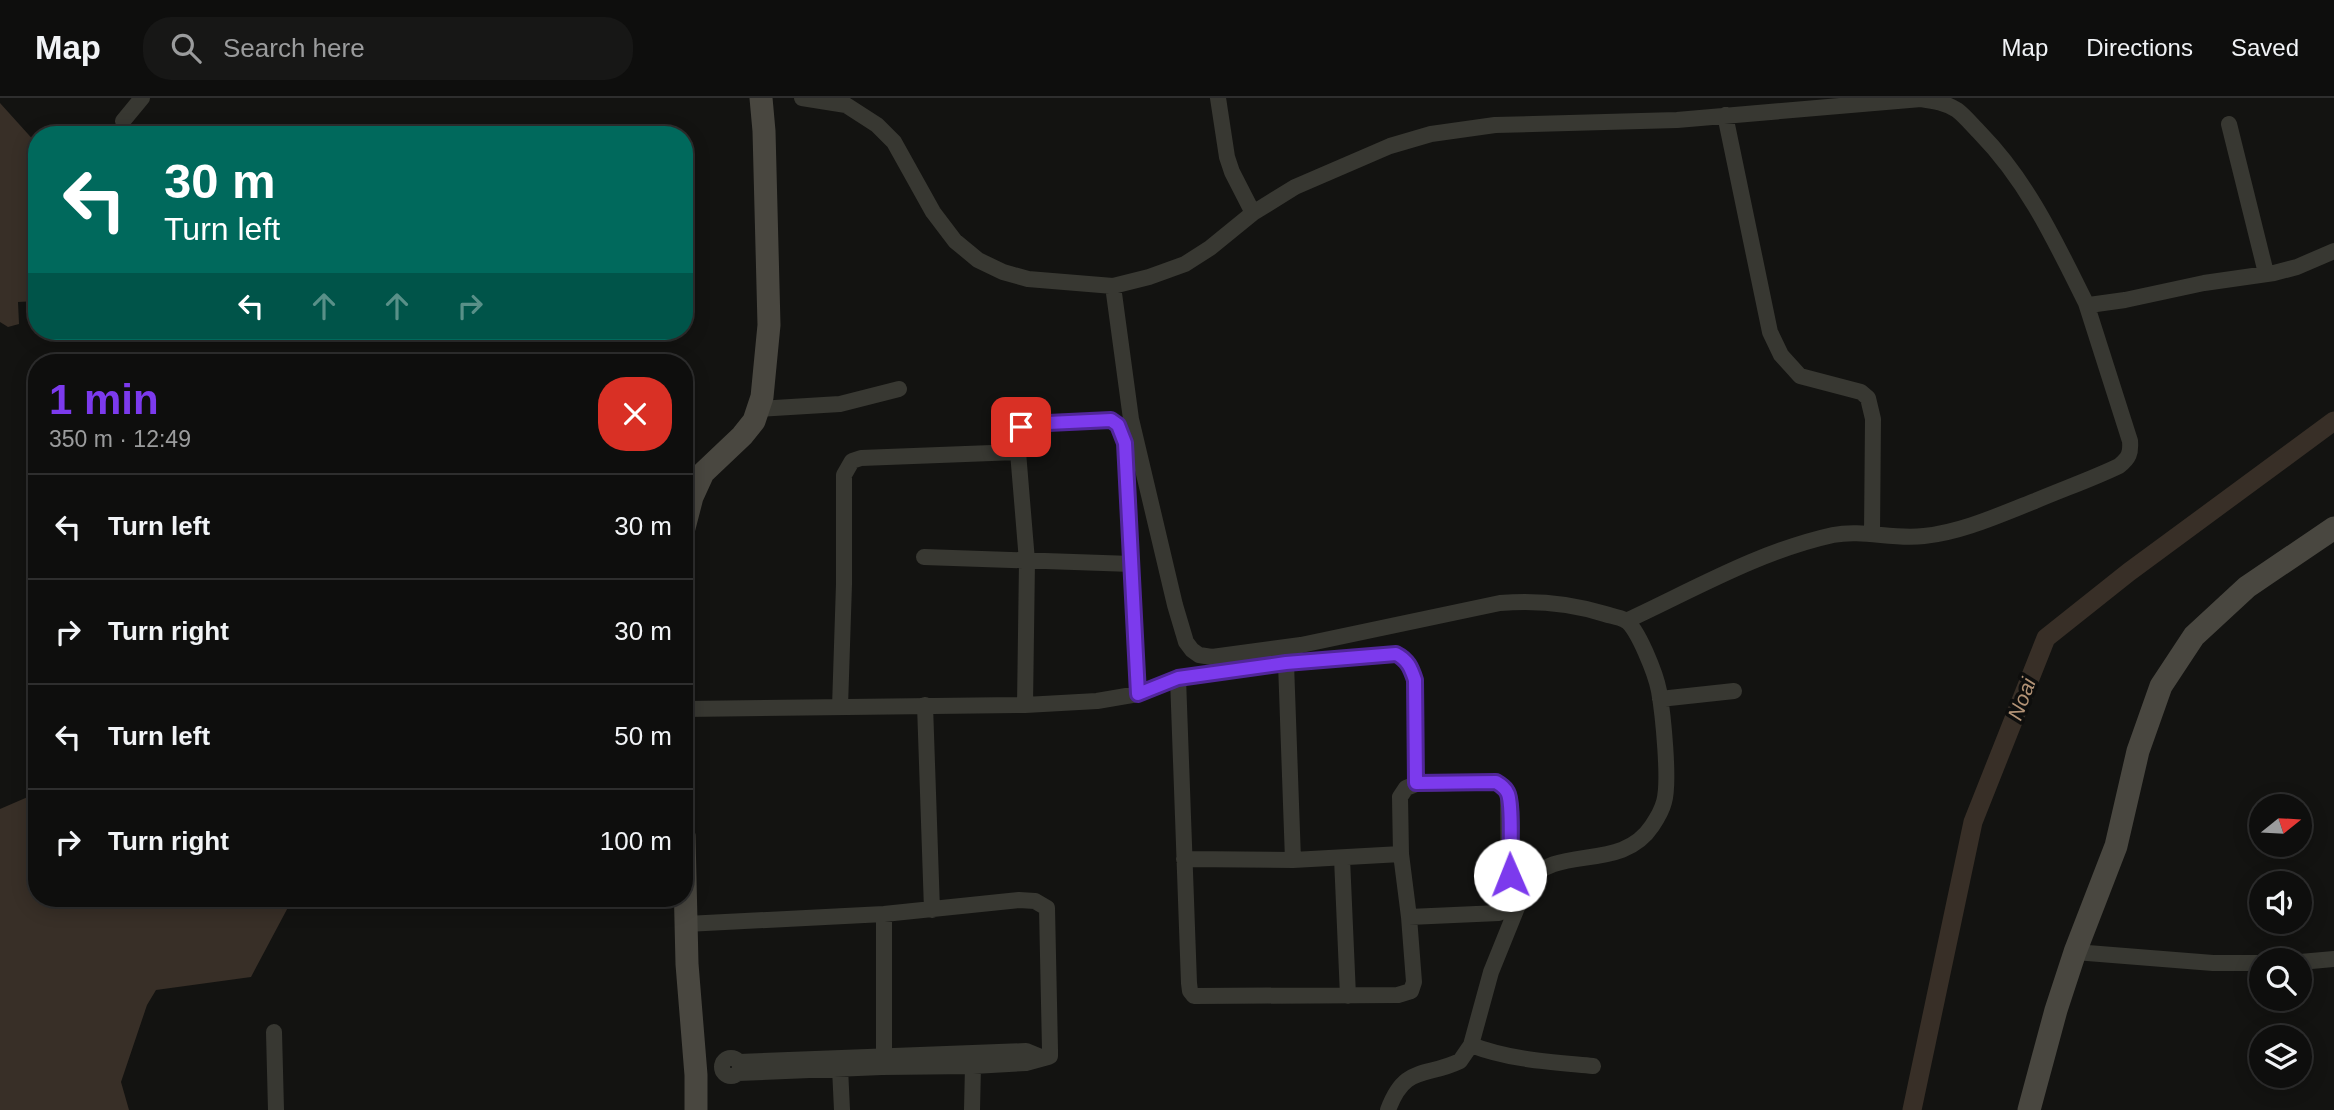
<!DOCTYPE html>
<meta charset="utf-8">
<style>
body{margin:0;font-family:Arial,sans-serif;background:#171716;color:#f1f3f6;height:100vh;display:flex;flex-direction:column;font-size:26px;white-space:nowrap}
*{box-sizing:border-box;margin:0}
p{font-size:23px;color:#9b9c9d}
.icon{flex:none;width:38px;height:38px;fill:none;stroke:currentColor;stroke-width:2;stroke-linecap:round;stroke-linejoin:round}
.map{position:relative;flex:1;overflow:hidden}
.details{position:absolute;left:28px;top:256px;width:665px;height:553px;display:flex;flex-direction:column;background:#0e0e0d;border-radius:28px;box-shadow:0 4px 18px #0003,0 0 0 2px #2e2e2e}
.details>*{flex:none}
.banner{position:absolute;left:28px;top:28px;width:665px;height:214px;border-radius:28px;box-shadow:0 4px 18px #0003,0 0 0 2px #2e2e2e;background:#00695c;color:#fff;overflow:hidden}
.needle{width:46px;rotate:72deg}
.tools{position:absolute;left:2249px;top:696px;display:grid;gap:14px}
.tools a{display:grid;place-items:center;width:63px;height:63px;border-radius:50%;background:#0e0e0d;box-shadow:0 4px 18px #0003,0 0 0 2px #2e2e2e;font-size:35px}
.pin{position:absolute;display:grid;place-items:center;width:60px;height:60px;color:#fff;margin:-30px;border-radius:14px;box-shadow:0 4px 10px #0006}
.me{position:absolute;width:77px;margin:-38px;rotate:359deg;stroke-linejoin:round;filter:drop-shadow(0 0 5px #0008)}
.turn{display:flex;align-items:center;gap:24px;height:147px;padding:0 21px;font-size:32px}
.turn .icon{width:91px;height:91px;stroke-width:2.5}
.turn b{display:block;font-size:49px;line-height:60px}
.lanes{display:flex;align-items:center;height:66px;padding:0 21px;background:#0003;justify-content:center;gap:35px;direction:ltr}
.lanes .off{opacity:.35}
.round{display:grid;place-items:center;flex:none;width:74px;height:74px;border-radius:28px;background:#171716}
.headline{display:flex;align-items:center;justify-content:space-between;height:119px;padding:0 21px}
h1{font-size:42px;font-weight:600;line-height:52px;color:#7c3aed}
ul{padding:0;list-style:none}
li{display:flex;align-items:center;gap:21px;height:105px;padding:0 21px;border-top:2px solid #2e2e2e}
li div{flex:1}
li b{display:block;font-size:26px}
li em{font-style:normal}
header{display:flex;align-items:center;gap:42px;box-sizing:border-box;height:98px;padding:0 35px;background:#0e0e0d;border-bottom:2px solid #2e2e2e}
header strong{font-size:33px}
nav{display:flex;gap:38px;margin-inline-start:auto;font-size:24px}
.search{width:490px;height:63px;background:#171716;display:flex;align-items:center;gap:18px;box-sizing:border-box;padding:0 24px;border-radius:28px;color:#9b9c9d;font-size:26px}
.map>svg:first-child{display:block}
</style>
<header>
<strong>Map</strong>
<div class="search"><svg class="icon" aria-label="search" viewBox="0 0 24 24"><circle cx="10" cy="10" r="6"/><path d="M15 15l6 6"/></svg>Search here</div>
<nav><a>Map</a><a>Directions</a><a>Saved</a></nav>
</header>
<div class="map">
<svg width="2334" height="1012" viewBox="0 0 2334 1012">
<rect width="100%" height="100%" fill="#131311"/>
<path fill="#382f27" d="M 0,5 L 37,46 L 37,203 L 18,204 L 19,226 L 8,229 L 0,224 Z
M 37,695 L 37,800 L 293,800 L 251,879 L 156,892 L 147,907 L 121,984 L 129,1012 L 0,1012 L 0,711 Z"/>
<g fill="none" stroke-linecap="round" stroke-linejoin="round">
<path stroke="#382f27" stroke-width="19" d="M 1912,1012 L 1973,724 L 2046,540 L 2129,474 L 2334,323"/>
<path stroke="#383832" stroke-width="16" d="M 802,0 L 846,7 L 877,27 L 894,44 L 933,114 L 955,143 L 978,162 L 1003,174 L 1028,181 L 1113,188 L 1149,179 L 1185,166 L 1210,150 L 1253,115 L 1295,89 L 1390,48 L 1431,36 L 1495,27 L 1677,22 L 1921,1 C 1934,3 1946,5 1957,12 C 1965,18 1973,28 1980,35 C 2028,84 2056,145 2086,205 L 2089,207 L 2125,202 L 2204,185 L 2274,175 L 2297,169 L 2334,153
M 1218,0 L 1227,59 L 1232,74 L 1253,115
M 1725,17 L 1770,234 L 1781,257 L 1800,278 L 1861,294 L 1868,300 L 1873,321 L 1872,436
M 123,23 L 142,0
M 2229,26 L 2266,175
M 1113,188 L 1131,321 L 1175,507 L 1186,544 L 1192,552 L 1199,557 L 1212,559 L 1301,547 L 1500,505 C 1535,502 1570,505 1605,516 C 1611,518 1619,519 1625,522 C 1638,530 1656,577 1659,593 C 1663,616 1670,684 1664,704 C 1662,712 1656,722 1652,728 C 1621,775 1557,745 1527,785 L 1491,874 L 1471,947 L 1460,963 C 1425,980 1405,966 1388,1012
M 758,311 L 840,306 L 899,291
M 1018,354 L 1027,463 L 1025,607
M 924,459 L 1132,466
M 1626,523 C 1693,492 1760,453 1833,437 C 1863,431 1893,442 1924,438 C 1962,434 1999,417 2035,403 C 2063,391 2092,381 2119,368 C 2129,360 2131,355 2130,343 L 2086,205
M 1286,565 L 1293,762
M 1178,580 L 1189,885 L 1190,893 L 1194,898 L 1398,897 L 1411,893 L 1414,884 L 1409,819
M 1660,601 L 1734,593
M 925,607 L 932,812
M 840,609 L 844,486 L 844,377 L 852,363 L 861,360 L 1018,354 C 1018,342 1015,331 1027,326 L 1111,322 L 1118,327 L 1125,345 L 1138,596
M 684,611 L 1025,607 L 1097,603 L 1138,596 L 1178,580 L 1286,565 L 1396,556 C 1408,562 1411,570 1415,582 L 1416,686
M 1496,684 L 1504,689 L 1508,696 L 1509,809 L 1499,815 L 1409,819 L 1401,756 L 1400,699 L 1406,690 L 1416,686 Z
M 1342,760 L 1348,898
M 1184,761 L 1293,762 L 1401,756
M 884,816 L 884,957
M 686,826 L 884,816 L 1019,802 L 1035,803 L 1047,810 L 1050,952 L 1050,958 L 1048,959 L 1026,965 L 973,968 L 882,969 L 738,975
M 2075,854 L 2213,865 L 2261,865
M 2300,864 L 2334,861
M 274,934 L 276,1012
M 1471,947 C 1510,962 1551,964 1593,968
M722 969a9 9 0 1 1 18 0a9 9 0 1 1-18 0Z
M 739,964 L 1026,953 L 1043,960
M 840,970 L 842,1012
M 972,1012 L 973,968"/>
<path stroke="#494740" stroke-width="23" d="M 684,430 L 692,399 L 703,375 L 742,338 L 754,323 L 762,299 L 769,227 L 764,33 L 761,0
M 684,738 L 687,866 L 696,977 L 696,1012
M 2029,1012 L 2056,912 L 2075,854 L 2116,748 L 2138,653 L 2161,588 L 2194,538 L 2247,489 L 2334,430"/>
</g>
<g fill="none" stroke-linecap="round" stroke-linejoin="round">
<g stroke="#51269a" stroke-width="18">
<path id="route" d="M 1021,329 L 1027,326 L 1111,322 L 1118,327 L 1125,345 L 1138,596 L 1178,580 L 1286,565 L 1396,556 C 1408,562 1411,570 1415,582 L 1416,685 L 1496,684 C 1501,687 1506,690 1508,696 C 1513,710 1510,759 1510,777"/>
</g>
<use href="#route" stroke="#7c3aed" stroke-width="12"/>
</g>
<g text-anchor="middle" stroke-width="7" stroke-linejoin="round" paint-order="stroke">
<g font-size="21" font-style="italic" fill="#b39376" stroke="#0e0e0d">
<text transform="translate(2022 601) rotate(-69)" y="7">Noai</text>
</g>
</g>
</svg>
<div class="tools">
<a><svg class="needle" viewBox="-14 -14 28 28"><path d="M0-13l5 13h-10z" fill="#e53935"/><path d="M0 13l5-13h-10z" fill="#9b9c9d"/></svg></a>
<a><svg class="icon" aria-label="sound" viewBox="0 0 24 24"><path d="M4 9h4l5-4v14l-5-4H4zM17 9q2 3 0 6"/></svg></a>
<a><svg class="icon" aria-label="search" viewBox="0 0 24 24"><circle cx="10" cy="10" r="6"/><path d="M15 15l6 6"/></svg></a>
<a><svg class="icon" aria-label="layers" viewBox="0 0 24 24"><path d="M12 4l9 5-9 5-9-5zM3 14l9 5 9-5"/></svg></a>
</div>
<div class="pin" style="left:1021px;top:329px;background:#d93025"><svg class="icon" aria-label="arrive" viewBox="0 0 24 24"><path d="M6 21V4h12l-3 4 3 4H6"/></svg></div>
<svg class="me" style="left:1510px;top:777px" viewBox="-20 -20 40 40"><circle r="19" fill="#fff"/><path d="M0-13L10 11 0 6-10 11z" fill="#7c3aed"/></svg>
<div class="banner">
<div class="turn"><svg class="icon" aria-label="left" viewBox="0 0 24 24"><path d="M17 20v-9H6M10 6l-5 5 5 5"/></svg><div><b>30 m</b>Turn left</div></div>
<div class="lanes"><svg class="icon" aria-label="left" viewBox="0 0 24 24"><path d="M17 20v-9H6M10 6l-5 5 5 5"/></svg><svg class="icon off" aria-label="ahead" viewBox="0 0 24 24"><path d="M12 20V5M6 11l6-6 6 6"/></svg><svg class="icon off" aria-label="ahead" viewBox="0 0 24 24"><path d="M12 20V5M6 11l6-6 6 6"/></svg><svg class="icon off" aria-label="right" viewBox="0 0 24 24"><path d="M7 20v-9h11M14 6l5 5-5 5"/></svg></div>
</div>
<section class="details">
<div class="headline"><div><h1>1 min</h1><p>350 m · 12:49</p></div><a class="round" style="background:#d93025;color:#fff"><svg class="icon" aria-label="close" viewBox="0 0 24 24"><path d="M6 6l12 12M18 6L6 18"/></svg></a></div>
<ul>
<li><svg class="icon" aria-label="left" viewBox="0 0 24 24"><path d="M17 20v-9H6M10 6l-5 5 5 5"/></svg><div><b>Turn left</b></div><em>30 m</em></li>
<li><svg class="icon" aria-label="right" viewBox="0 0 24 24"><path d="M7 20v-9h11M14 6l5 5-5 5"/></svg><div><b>Turn right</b></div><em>30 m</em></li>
<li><svg class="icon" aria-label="left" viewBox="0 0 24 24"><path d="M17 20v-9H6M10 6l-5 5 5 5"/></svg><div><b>Turn left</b></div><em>50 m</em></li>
<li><svg class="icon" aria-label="right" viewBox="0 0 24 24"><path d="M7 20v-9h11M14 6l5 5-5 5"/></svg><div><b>Turn right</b></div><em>100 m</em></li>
</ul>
</section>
</div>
